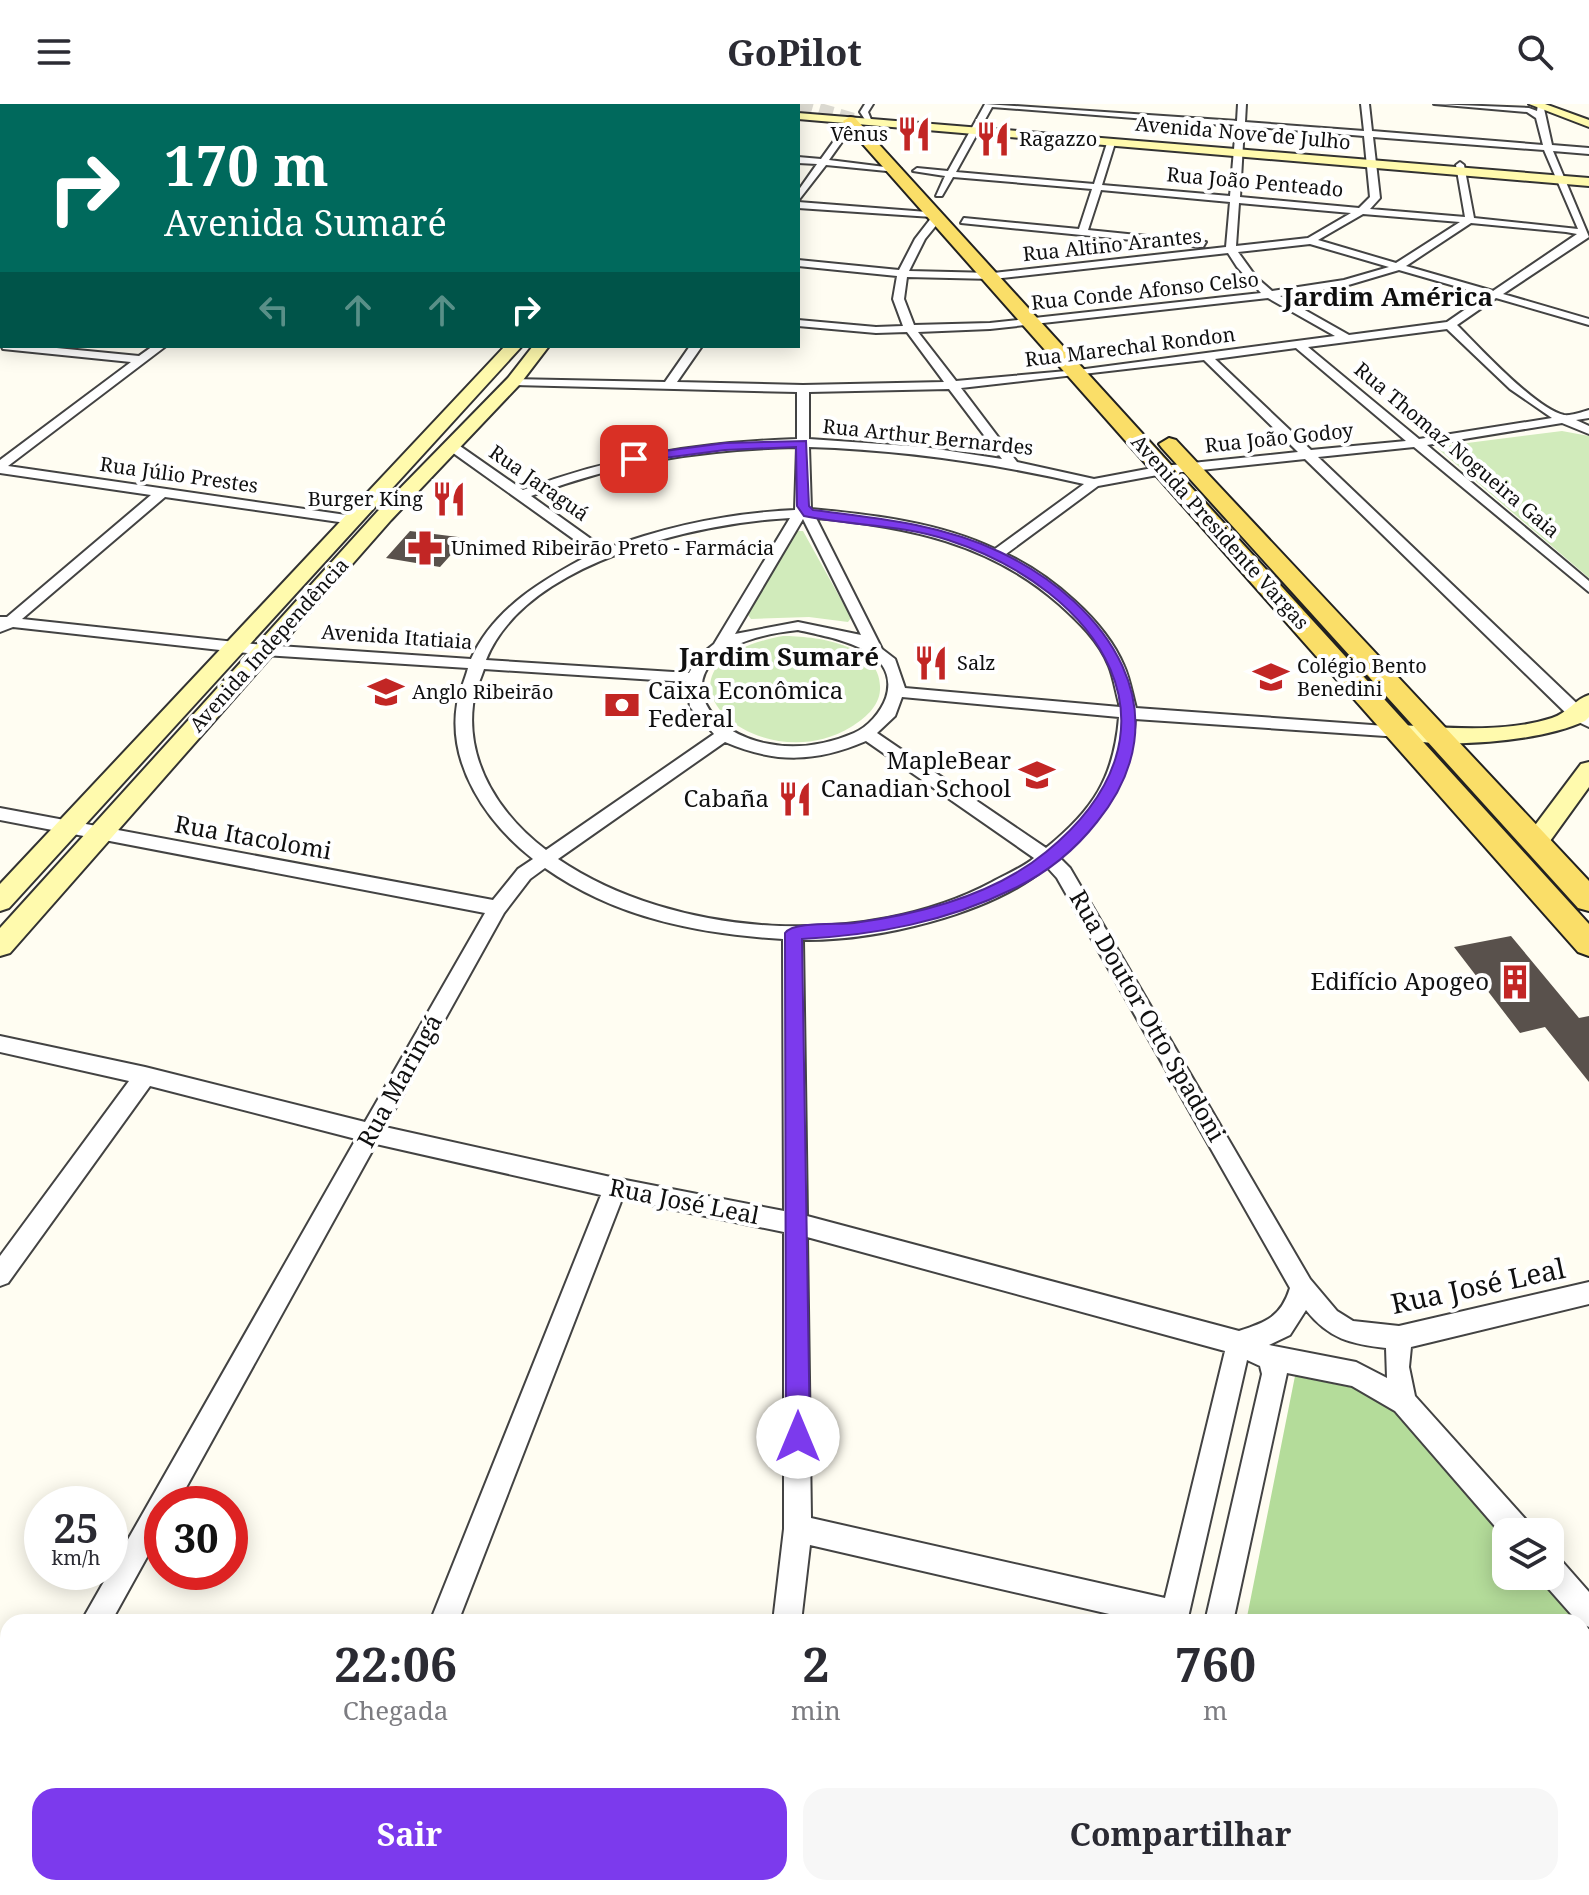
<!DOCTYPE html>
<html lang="pt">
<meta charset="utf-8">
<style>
body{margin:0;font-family:"Noto Serif",serif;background:#f7f7f7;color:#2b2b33;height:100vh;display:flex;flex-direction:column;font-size:30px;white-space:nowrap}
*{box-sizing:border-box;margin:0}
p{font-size:26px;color:#7c7c81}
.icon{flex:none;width:44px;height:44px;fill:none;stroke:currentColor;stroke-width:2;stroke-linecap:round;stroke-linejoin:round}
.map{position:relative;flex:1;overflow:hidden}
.side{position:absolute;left:0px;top:1510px;width:1590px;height:282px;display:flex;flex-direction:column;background:#fff;border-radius:24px 24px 0 0;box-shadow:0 4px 20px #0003}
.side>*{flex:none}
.banner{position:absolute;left:0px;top:0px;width:800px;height:244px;box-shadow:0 4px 20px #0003;background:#00695c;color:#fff;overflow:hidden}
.fabs{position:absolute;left:1492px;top:1414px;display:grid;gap:16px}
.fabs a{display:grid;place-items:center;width:72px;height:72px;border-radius:16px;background:#fff;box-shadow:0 4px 20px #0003;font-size:40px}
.speed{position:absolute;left:24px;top:1382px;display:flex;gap:16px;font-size:40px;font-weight:700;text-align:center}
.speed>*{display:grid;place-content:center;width:104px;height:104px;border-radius:50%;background:#fff;box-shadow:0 4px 20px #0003;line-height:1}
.speed small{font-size:20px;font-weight:400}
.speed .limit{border:12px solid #d22;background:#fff;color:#111}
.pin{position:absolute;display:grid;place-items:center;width:68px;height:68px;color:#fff;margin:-34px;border-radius:16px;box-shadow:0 4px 12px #0006}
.me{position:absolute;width:88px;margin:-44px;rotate:0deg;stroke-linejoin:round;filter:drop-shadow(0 0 6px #0008)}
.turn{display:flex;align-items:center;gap:28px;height:168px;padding:0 32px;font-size:36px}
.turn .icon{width:104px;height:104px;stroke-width:2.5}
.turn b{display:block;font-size:56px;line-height:68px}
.lanes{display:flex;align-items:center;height:76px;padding:0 32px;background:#0003;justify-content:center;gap:40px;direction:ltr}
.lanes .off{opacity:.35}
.eta{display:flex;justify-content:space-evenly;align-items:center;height:136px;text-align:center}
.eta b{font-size:48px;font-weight:700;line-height:56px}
.primary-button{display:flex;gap:16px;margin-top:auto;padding:16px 32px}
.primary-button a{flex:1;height:92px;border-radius:24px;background:#7c3aed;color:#fff;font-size:32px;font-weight:700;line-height:92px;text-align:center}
.primary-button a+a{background:#f7f7f7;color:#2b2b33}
header{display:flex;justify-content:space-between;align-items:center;height:104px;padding:0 32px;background:#fff;font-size:36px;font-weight:700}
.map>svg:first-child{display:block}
</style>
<header><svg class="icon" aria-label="menu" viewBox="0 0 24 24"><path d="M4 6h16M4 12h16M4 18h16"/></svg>GoPilot<svg class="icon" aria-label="search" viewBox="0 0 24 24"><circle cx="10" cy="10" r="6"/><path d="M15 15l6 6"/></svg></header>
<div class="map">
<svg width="1589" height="1791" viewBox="0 0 1589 1791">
<rect width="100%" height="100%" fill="#fffdf2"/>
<path fill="#d1ebbb" d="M 1562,327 L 1589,332 L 1589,474 L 1436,343 Z
M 797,427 L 803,427 L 849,510 L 851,514 L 848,518 L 809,513 L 751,515 L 748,511 Z
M 783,532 C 815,532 883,540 880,586 C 879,603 864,615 851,623 C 757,680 627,561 783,532 Z"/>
<path fill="#b4dc9a" d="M 1295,1272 L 1398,1293 L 1506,1428 L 1506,1472 L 1542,1472 L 1579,1518 L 1246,1518 Z
M 1582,1522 L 1589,1531 L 1589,1791 L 1192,1791 L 1194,1784 L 1582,1784 Z"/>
<path fill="#59514c" d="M 410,427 L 466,434 L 440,463 L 386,454 Z
M 1511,832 L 1579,914 L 1589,912 L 1589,978 L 1545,923 L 1520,929 L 1454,843 Z"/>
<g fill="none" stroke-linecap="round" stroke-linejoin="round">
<path stroke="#dbd9d0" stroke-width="14" stroke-dasharray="14 7" stroke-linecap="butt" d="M 799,0 L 854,16 L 875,32"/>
<g stroke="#434343" stroke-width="4">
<path id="minor" d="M 159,0 L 186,0 L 188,2 L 161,2 Z
M 865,0 L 873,0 L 868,8 L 872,18 L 868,20 L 860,8 Z
M 985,0 L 1237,17 L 1238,0 L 1246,0 L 1245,18 L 1364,27 L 1361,0 L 1369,0 L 1372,27 L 1543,41 L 1536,14 L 1527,8 L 1434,0 L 1529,4 L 1537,7 L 1538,0 L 1543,0 L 1552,41 L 1589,44 L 1589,50 L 1553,47 L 1589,133 L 1503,190 L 1589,215 L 1589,221 L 1496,194 L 1457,221 C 1479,243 1536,305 1564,311 C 1571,312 1582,308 1589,306 L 1589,314 L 1576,316 L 1589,322 L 1589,330 L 1562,319 L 1427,341 L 1589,477 L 1589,488 L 1414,343 L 1318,353 L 1589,611 L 1589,623 L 1572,615 L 1305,355 L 1163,370 L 1098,382 L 1006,450 C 1050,471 1105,516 1124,562 C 1130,575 1132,590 1136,604 L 1400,623 L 1408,628 L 1400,633 L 1135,615 C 1131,675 1105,715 1059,753 L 1070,764 L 1310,1175 L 1337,1207 L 1353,1217 L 1399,1222 L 1589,1178 L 1589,1200 L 1411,1243 L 1409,1263 L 1415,1292 L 1528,1418 L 1532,1428 L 1506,1428 L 1506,1435 L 1395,1307 L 1352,1282 L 1287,1269 L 1233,1518 L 1205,1518 L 1262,1270 L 1260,1262 L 1247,1256 L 1187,1518 L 1144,1518 L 810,1441 L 801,1518 L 773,1518 L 784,1425 L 784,1128 L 622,1095 L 458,1518 L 430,1518 L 601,1091 L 376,1040 L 177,1400 L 162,1400 L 162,1426 L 111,1518 L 81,1518 L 356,1035 L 150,982 L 8,1179 L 0,1182 L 0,1152 L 129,977 L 0,948 L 0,932 L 145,963 L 365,1018 L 485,809 L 0,716 L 0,704 L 493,796 L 518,765 L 533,755 C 487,719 447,661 457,600 C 459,588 465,576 468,564 L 264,551 L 13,523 L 0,528 L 0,513 L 7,513 L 151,391 L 0,369 L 0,356 L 131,258 L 3,245 L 0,239 L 2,242 L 36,242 L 139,252 L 153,242 L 166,242 L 8,362 L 353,412 L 360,416 L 353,420 L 165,393 L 22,515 L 264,541 L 471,555 C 494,503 546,474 593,449 L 449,346 L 449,340 L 457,340 L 523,386 C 613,352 701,338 797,335 L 797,288 L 514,281 L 510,279 L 510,275 L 665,278 L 690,242 L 702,242 L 677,278 L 803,281 L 944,278 L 907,228 L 876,229 L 798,222 L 798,216 L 876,223 L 903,222 L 893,195 L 897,172 L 798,162 L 798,156 L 899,166 L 915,135 L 932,113 L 798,104 L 798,98 L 940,109 L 943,113 L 925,135 L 909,167 L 993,169 L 1226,143 L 1230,98 L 1101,86 L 1088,126 L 1206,138 L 1203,143 L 961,119 L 964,114 L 1079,125 L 1092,85 L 953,73 L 942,92 L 936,92 L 945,72 L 913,67 L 917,64 L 948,67 ZM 992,3 L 1236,22 L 1230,92 L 1102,81 L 1115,39 L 1111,36 L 1107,39 L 1094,80 L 956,68 ZM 1244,22 L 1364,32 L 1370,93 L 1359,104 L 1240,93 ZM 1373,33 L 1544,46 L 1578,125 L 1474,114 L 1464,61 L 1460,58 L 1456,61 L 1465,113 L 1370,105 L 1380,94 ZM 1239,99 L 1351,109 L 1308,134 L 1236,142 ZM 1363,110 L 1460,118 L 1396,159 L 1318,136 ZM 1471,119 L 1566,128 L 1577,130 L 1493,187 L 1406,162 ZM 1310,140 L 1389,163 L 1344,176 L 1272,187 L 1256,173 L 1238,148 ZM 1228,149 L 1237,163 L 1261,189 L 990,219 L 914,221 L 904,195 L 907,173 L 993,175 ZM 1399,166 L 1486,191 L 1447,218 L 1349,231 L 1280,192 L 1345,182 ZM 1268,194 L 1335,232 L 1078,266 L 956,277 L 918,228 L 990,225 ZM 1447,225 L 1510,285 L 1552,314 L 1419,335 L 1308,243 ZM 1296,244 L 1406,337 L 1311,346 L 1215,255 ZM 1204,256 L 1298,348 L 1163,362 L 1094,375 L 1017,358 L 961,284 ZM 949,285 L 1002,355 L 924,343 L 809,335 L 809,288 ZM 797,343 L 795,406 C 729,409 667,422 605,445 L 531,392 C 621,358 701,345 797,343 ZM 809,343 C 903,346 993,359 1084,380 L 995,445 C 938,418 874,411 811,405 ZM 790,414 L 714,540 L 699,552 L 689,569 L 486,556 C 525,458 696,419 790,414 ZM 816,414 C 906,422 990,439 1059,500 C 1078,517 1099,537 1109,562 C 1114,574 1116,590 1120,603 L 905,584 L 895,555 L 882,545 ZM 803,415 L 861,531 L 798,518 L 735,530 ZM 798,526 C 832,534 902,544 886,594 C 881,608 868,623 854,629 C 724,685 617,545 798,526 ZM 484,565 L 687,578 L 690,603 L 714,630 L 546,746 C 501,712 466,660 473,601 C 474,589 480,577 484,565 ZM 902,593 L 1119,613 C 1114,674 1093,706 1046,744 L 877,629 L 895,612 ZM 866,637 L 1034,754 C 1022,764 1006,770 992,778 C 866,845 676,835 558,755 L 725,638 C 776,660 817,658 866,637 ZM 1047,763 L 1057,774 L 1290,1184 C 1281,1213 1266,1218 1239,1227 L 807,1112 L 803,836 C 876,837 989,811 1047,763 ZM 545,764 C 616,814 699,830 783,835 L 784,1107 L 615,1074 L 385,1023 L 504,809 L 530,775 ZM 807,1133 L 1225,1247 L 1165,1494 L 811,1414 ZM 1306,1206 C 1329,1235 1351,1240 1386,1244 L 1387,1274 L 1356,1258 L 1269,1241 L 1290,1231 Z
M 849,16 L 856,18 L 829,56 L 901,65 L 897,68 L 826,61 L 798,97 L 798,87 L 817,60 L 798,59 L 798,53 L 821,55 Z
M 0,21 L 2,21 L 2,25 L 0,25 Z
M 2,40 L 2,46 L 0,47 L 0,41 Z
M 0,71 L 2,72 L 2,78 L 0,77 Z
M 2,129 L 2,135 L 0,136 L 0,130 Z
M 0,177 L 2,177 L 2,183 L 0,183 Z
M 1550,1451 L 1560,1455 L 1589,1488 L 1589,1523 L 1578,1518 L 1540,1475 L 1539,1472 L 1550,1472 Z
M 0,1536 L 8,1539 L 8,1567 L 0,1564 Z
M 8,1656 L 8,1697 L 0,1700 L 0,1659 Z
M 325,1784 L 357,1784 L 355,1791 L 323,1791 Z
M 714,1784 L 761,1784 L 764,1791 L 717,1791 Z
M 1095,1784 L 1127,1784 L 1125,1791 L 1093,1791 Z
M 1142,1784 L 1174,1784 L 1173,1791 L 1141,1791 Z"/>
</g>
<g stroke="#323232" stroke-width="4">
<path id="secondary" d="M 645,0 L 678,0 L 680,2 L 647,2 Z
M 715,0 L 751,0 L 753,2 L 717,2 Z
M 1529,0 L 1545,0 L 1589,16 L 1589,23 Z
M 798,9 L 1589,74 L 1589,82 L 798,15 Z
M 505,242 L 522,242 L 9,804 L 0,807 L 0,780 Z
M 533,242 L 549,242 L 520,280 L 391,416 L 10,849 L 0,852 L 0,824 L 377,408 L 508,274 Z
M 1589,591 L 1589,613 L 1585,617 C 1540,638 1440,646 1392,633 L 1389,628 L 1392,623 L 1400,621 C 1448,624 1506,629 1552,614 C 1568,609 1575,595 1589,591 Z
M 1589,658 L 1589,683 L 1545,744 L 1536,747 L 1527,744 L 1523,738 L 1527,732 L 1581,660 Z"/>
</g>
<g stroke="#212121" stroke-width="4">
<path id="primary" d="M 850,13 L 855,14 L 1589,820 L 1589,852 L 1578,848 L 845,20 L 843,17 Z
M 1169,334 L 1176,336 L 1589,777 L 1589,807 L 1578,804 L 1162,344 L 1159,340 Z"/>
</g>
<use href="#minor" fill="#fff" fill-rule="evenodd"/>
<use href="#secondary" fill="#fffaad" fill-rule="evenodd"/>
<use href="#primary" fill="#fade68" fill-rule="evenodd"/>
</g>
<path fill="#7c3aed" stroke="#51269a" stroke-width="2" d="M 806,337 L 809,402 L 813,406 C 877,414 941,420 1000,448 C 1109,500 1185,610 1097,718 C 1075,746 1045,770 1013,785 C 946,818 876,831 802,835 L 810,1333 L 806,1342 L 798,1345 L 789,1342 L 786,1333 L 785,829 C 793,817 839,821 854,819 C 920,810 994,791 1046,748 C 1196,626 1100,486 948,436 C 901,420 852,422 804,412 L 797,402 L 796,343 L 725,346 L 634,358 L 628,355 L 634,351 L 725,339 Z"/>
<defs>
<g id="restaurant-bare" transform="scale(2.76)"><path d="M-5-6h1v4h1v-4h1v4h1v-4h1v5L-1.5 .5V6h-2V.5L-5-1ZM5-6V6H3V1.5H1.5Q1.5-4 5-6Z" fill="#c22625" stroke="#fff" stroke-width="2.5" paint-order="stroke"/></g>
<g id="pharmacy-bare" transform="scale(2.76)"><path d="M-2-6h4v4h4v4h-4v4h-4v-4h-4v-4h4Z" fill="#c22625" stroke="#fff" stroke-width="2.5" paint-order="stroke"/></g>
<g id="school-bare" transform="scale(2.76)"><path d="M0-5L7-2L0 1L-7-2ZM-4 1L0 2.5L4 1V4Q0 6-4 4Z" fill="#c22625" stroke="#fff" stroke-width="2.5" paint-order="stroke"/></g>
<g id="bank-bare" transform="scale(2.76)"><path d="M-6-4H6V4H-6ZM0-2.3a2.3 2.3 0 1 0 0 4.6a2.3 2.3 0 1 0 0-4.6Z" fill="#c22625" stroke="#fff" stroke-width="2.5" paint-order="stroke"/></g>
<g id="building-bare" transform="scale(2.76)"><path d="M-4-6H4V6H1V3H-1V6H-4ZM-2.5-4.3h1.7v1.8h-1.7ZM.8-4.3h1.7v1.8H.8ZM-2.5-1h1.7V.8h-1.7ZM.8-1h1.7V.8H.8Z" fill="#c22625" stroke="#fff" stroke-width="2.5" paint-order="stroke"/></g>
</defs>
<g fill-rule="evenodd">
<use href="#restaurant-bare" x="914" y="30"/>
<use href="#restaurant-bare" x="993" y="35"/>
<use href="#restaurant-bare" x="449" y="395"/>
<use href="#pharmacy-bare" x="425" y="444"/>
<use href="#restaurant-bare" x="931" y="559"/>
<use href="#school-bare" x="1271" y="573"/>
<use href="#school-bare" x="386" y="588"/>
<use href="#bank-bare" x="622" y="601"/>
<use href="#school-bare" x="1037" y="671"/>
<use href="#restaurant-bare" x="795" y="695"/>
<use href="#building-bare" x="1515" y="878"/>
</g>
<g text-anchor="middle" stroke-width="8" stroke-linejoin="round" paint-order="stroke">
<g font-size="20" fill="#101010" stroke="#fff">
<text transform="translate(1243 29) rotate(5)" y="7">Avenida Nove de Julho</text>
<text transform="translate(1255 78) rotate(5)" y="7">Rua João Penteado</text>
<text transform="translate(1112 141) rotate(-6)" y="7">Rua Altino Arantes</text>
<text transform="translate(1145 187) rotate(-6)" y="7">Rua Conde Afonso Celso</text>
<text transform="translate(1130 243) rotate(-7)" y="7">Rua Marechal Rondon</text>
<text transform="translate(928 333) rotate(6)" y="7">Rua Arthur Bernardes</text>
<text transform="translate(1279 334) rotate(-6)" y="7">Rua João Godoy</text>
<text transform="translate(1457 346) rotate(40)" y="7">Rua Thomaz Nogueira Gaia</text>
<text transform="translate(179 371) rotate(8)" y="7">Rua Júlio Prestes</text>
<text transform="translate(539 379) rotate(35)" y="7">Rua Jaraguá</text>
<text transform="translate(1220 428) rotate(48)" y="7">Avenida Presidente Vargas</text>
<text transform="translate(397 533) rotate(4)" y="7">Avenida Itatiaia</text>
<text transform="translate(269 541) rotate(-48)" y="7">Avenida Independência</text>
</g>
<g font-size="20" fill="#101010" stroke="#fff" text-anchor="start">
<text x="888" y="37" text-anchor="end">Vênus</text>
<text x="1019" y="42">Ragazzo</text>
<text x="423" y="402" text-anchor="end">Burger King</text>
<text x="451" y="451">Unimed Ribeirão Preto - Farmácia</text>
<text x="957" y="566">Salz</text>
<text x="1297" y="569">Colégio Bento<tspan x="1297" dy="23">Benedini</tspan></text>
<text x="412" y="595">Anglo Ribeirão</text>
</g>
<g font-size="24" fill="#101010" stroke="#fff" text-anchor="end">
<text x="648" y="595" text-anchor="start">Caixa Econômica<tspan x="648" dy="28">Federal</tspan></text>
<text x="1011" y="665">MapleBear<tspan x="1011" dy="28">Canadian School</tspan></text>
<text x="769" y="703">Cabaña</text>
<text x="1489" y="886">Edifício Apogeo</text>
</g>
<g font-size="24" fill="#101010" stroke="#fff">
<text transform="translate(253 734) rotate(10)" y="8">Rua Itacolomi</text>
<text transform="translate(1147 912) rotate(60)" y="8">Rua Doutor Otto Spadoni</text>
<text transform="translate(400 977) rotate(-61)" y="8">Rua Maringá</text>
<text transform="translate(684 1098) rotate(11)" y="8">Rua José Leal</text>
</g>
<g font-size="26" font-weight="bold" fill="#101010" stroke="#fff">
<text x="1388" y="202">Jardim América</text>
<text x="779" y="562">Jardim Sumaré</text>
</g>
<g font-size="28" fill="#101010" stroke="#fff">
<text transform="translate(1478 1182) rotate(-12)" y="10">Rua José Leal</text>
</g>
</g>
</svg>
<div class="fabs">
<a><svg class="icon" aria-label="layers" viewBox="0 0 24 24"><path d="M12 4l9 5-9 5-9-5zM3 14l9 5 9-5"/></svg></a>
</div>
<div class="speed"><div>25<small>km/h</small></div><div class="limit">30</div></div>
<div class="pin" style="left:634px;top:355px;background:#d93025"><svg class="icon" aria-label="arrive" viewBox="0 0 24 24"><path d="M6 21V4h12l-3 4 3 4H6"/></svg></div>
<svg class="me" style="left:798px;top:1333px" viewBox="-20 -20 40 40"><circle r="19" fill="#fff"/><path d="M0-13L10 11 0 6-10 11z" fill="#7c3aed"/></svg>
<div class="banner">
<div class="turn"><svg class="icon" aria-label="right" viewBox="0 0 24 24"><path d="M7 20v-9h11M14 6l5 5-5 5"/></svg><div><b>170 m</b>Avenida Sumaré</div></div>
<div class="lanes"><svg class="icon off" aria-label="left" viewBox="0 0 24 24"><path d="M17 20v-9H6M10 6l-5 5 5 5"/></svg><svg class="icon off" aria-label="ahead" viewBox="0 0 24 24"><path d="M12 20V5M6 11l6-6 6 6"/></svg><svg class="icon off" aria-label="ahead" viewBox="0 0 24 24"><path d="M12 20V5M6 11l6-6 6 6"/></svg><svg class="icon" aria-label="right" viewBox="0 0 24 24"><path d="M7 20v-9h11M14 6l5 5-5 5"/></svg></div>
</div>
<section class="side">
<div class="eta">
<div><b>22:06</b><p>Chegada</p></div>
<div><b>2</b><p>min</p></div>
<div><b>760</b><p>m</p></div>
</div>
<div class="primary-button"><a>Sair</a><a>Compartilhar</a></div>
</section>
</div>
